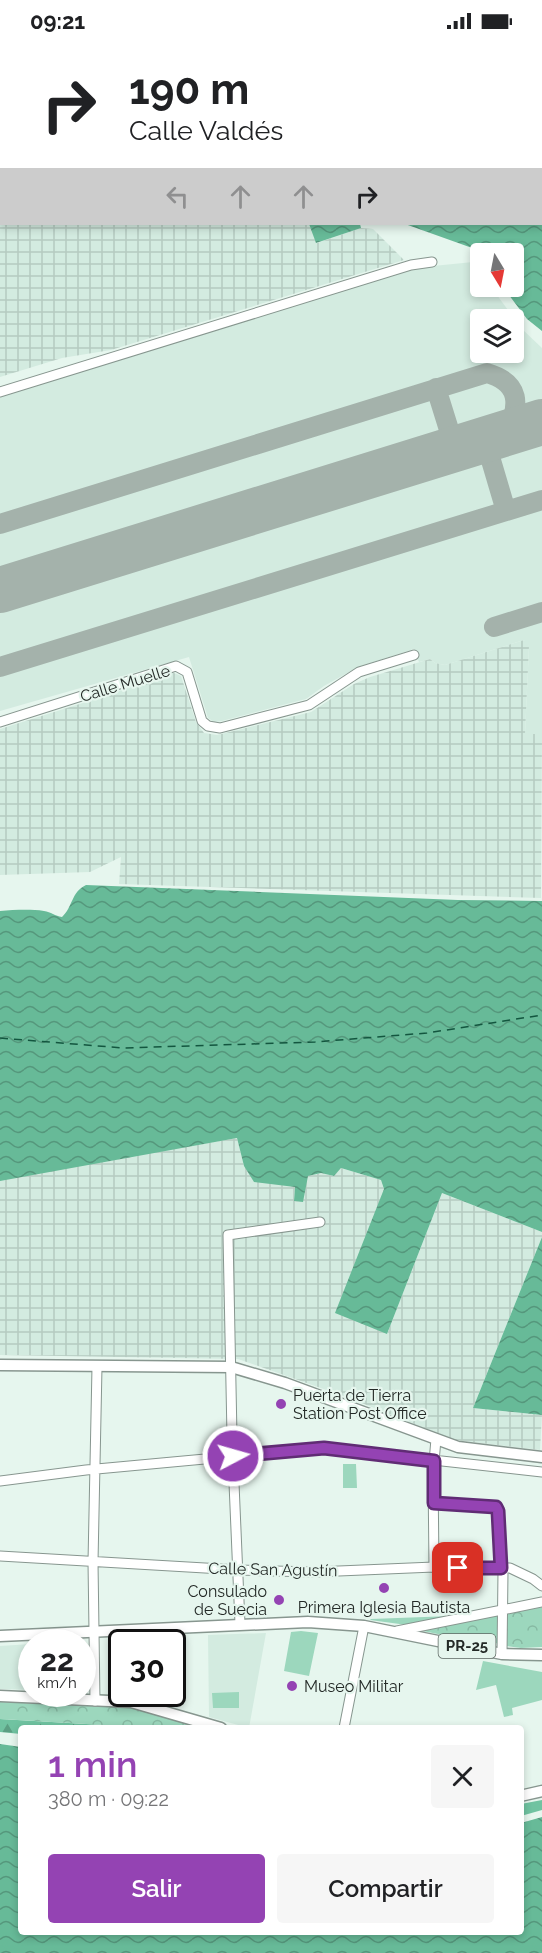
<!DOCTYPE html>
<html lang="es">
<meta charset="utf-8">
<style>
body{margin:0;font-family:Raleway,sans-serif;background:#f6f6f6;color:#202124;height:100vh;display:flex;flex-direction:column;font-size:22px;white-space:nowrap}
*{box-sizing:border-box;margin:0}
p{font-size:20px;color:#757577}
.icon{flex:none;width:33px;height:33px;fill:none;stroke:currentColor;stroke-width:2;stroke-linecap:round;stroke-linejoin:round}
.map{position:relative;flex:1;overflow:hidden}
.panel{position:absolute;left:18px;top:1683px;width:506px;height:210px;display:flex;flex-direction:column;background:#fff;border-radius:6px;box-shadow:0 3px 9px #0003}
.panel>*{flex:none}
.banner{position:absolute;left:0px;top:0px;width:543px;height:183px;box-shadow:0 3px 9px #0003;background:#fff;color:#202124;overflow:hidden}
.needle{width:39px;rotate:170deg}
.tools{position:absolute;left:470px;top:201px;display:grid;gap:12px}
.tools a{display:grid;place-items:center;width:54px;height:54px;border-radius:6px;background:#fff;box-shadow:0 3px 9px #0003;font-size:30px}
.speed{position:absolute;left:18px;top:1587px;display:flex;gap:12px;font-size:30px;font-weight:700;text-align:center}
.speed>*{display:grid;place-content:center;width:78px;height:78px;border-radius:50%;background:#fff;box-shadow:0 3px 9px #0003;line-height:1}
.speed small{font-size:15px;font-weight:400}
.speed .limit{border:3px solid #111;border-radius:9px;background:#fff;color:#111}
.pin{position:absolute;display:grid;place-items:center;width:51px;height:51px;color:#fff;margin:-26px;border-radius:12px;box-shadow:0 3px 9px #0006}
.me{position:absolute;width:66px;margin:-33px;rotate:84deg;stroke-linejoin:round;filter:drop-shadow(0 0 4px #0008)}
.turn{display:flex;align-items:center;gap:21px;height:126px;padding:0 30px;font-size:27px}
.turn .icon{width:78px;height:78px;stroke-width:2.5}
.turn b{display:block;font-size:42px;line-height:51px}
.lanes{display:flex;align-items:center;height:57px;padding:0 30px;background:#0003;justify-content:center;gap:30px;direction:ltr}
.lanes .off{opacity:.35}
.round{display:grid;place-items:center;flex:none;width:63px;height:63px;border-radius:6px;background:#f6f6f6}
.head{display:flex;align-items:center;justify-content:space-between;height:102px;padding:0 30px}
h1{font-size:36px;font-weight:600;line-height:45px;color:#9443b3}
.action{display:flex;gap:12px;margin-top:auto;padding:12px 30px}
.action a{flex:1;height:69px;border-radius:6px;background:#9443b3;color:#fff;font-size:24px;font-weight:600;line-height:69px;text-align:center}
.action a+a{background:#f6f6f6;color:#202124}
.status{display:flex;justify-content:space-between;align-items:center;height:42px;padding:0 30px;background:#fff;direction:ltr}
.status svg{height:16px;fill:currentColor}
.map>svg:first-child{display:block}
</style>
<div class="status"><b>09:21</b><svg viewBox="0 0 49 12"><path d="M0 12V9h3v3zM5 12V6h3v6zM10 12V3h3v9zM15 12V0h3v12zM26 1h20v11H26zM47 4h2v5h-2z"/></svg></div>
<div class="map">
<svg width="542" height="1911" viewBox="0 0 542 1911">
<defs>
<pattern id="industrial-grid" width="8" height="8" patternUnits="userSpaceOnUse" patternTransform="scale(1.5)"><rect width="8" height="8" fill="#d3ebe0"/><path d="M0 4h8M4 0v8" fill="none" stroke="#b5cac0"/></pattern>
<pattern id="forest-firs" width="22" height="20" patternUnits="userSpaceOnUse" patternTransform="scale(1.5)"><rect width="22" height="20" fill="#70c3a1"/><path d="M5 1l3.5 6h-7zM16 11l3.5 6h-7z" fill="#5c9f83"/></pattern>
<pattern id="park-crowns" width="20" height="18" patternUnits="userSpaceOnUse" patternTransform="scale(1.5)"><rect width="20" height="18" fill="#9cd7bd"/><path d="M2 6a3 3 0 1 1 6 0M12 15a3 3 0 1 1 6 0" fill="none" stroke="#86b9a2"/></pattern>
<pattern id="water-waves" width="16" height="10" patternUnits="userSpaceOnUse" patternTransform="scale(1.5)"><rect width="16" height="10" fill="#67ba98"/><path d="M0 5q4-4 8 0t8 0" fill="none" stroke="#55977c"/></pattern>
</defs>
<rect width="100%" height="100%" fill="#e6f6ee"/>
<path fill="#d3ebe0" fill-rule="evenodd" d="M 473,220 L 480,230 L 480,244 L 491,245 L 522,287 L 542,306 L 542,692 L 525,692 L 529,604 L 524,598 L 445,623 L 435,621 L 430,617 L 419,620 L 414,607 L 358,625 L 324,644 L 306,657 L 222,679 L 214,680 L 208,676 L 189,615 L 0,669 L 0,352 L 413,226 ZM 480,278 L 513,278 L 513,310 L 480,310 Z
M 266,1591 L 249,1686 L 209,1675 L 208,1593 Z
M 31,1602 L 31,1648 L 0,1647 L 0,1604 Z"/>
<path fill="url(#industrial-grid)" d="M 0,0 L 61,0 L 60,2 L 2,2 L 2,182 L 309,182 L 317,201 L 361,186 L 373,187 L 404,218 L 111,308 L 62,316 L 0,335 Z
M 524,598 L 528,600 L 529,604 L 525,692 L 542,692 L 541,856 L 119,842 L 121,815 L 90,830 L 0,833 L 0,687 L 105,654 L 172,630 L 181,634 L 196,680 L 204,691 L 217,693 L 311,670 L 354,642 L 370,635 L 430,617 L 435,621 L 445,623 Z
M 237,1096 L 244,1124 L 295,1145 L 294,1158 L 308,1134 L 321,1131 L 334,1134 L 341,1126 L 381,1138 L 384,1147 L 387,1292 L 442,1151 L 542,1190 L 542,1195 L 473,1366 L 542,1373 L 540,1408 L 455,1398 L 349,1356 L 238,1317 L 0,1313 L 0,1137 Z"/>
<path fill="#9cd7bd" d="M 343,1422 L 356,1422 L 357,1446 L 343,1446 Z
M 451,1574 L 407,1583 L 370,1578 L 371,1577 Z
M 301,1589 L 318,1591 L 309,1634 L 284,1629 L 291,1590 Z
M 483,1619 L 542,1630 L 542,1658 L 512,1666 L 513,1673 L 504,1675 L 496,1643 L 476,1648 Z
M 239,1650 L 239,1666 L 213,1666 L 212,1651 Z"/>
<path fill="url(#forest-firs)" d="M 0,1677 L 155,1686 L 21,1686 L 21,1692 L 0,1690 Z
M 542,1758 L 542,1768 L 521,1774 L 521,1762 Z"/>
<path fill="url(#park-crowns)" d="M 542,1565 L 542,1605 L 521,1606 L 507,1604 L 506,1602 L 506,1574 L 507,1572 Z
M 496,1573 L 498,1575 L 499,1598 L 497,1601 L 492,1603 L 418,1588 Z
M 0,1660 L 134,1666 L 207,1686 L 155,1686 L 0,1677 Z"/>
<path fill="url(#water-waves)" d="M 136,0 L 542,0 L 542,289 L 527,277 L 503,245 L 513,244 L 513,212 L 480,212 L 480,213 L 475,207 L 405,182 L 542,182 L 542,2 L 138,2 Z
M 309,182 L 360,182 L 361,186 L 316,201 Z
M 86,843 L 458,858 L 542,859 L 542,1190 L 442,1151 L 387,1292 L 335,1271 L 384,1147 L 381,1138 L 341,1126 L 334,1134 L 321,1131 L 308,1134 L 303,1160 L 294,1159 L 295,1145 L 254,1140 L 244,1124 L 237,1096 L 0,1139 L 0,869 C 14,868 30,867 44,869 C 51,870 55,874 62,875 C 73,865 71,850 86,843 Z
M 542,1195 L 542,1373 L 473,1366 Z
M 0,1702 L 21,1705 L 21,1890 L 520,1890 L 521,1781 L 542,1775 L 542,1911 L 0,1911 Z"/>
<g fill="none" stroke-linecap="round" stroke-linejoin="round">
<path stroke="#13563f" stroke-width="1.5" stroke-dasharray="8 6" stroke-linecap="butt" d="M 0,996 L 123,1006 L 315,1000 L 427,991 L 542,973"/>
<path stroke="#a4b2ab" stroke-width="20" d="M 436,346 L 455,407
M 485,398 L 506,469
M 0,482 L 487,331 C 521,341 520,363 507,391
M 494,585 L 542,570
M 0,625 L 542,458"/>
<path stroke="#a4b2ab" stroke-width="46" d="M 0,548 L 542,380"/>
<g stroke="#87968f" stroke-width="11">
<path id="minor" d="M 0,350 L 411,223 L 432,220
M 0,680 L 176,624 L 187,630 L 202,679 L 208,684 L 220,686 L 309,663 L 359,630 L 414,613
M 0,1439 L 86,1428 L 324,1406 L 542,1430
M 434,1461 L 496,1465 L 498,1469 L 500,1522 L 503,1530 L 502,1612
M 0,1514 L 239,1528 L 315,1530 L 434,1525 L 510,1526 L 533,1537 L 542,1544
M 434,1525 L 433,1432 L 436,1397
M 240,1582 L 232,1394 L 228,1193 L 320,1180
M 397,1589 L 542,1560
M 95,1659 L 93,1520 L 97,1325
M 344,1686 L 364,1584"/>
</g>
<g stroke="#87968f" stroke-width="13">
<path id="major" d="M 0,1323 L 231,1325 L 285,1341 L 458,1405 L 542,1415
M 0,1594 L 308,1580 L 364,1584 L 502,1612 L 542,1613
M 0,1654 L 131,1660 L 221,1686
M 520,1754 L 542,1749"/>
</g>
<use href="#minor" stroke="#fff" stroke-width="9"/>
<use href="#major" stroke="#fff" stroke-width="10"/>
</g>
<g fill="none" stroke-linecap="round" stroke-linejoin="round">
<g stroke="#602c74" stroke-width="15">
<path id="route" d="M 233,1414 L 324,1406 L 434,1419 L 434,1461 L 496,1465 L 498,1469 L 501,1526 L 458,1526"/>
</g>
<use href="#route" stroke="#9443b3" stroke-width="10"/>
</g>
<g fill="#9443b3" stroke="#e6f6ee" stroke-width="2">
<circle cx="281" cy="1362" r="6"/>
<circle cx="384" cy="1546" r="6"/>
<circle cx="279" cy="1558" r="6"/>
<circle cx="292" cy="1644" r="6"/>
</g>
<g text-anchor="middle" stroke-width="4.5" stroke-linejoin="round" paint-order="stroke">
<rect fill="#e6f6ee" stroke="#5e6763" stroke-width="1.5" x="438.5" y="1592" width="57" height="24" rx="4.5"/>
<g font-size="15" font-weight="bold" fill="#242a27">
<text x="467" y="1609">PR-25</text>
</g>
<g font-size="16" fill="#242a27" stroke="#e6f6ee">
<text transform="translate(125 641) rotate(-17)" y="6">Calle Muelle</text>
<text transform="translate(273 1527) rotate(1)" y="6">Calle San Agustín</text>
</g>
<g font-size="16" fill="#242a27" stroke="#e6f6ee" text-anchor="start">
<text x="293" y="1359">Puerta de Tierra<tspan x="293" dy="18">Station Post Office</tspan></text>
<text x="267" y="1555" text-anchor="end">Consulado<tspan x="267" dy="18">de Suecia</tspan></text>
<text x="384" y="1571" text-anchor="middle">Primera Iglesia Bautista</text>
<text x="304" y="1650">Museo Militar</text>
</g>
</g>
</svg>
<div class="tools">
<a><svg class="needle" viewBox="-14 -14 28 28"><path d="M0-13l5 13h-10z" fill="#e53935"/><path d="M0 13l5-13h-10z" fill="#757577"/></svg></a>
<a><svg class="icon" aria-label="layers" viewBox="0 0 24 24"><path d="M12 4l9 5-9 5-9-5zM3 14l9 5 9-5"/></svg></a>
</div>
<div class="speed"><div>22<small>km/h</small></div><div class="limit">30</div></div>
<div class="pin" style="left:458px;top:1526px;background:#d93025"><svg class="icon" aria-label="arrive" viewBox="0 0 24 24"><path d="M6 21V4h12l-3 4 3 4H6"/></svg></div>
<svg class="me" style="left:233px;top:1414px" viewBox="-20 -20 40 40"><circle r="17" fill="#9443b3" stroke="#fff" stroke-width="3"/><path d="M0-11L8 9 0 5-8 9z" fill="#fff"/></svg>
<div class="banner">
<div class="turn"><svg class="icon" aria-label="right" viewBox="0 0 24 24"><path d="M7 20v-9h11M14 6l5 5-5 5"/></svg><div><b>190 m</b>Calle Valdés</div></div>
<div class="lanes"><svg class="icon off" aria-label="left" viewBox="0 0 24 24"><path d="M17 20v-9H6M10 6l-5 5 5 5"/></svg><svg class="icon off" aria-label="ahead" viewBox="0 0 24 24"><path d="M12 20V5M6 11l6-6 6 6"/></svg><svg class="icon off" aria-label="ahead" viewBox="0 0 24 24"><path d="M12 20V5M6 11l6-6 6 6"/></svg><svg class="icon" aria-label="right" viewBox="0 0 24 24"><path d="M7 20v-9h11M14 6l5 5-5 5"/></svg></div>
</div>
<section class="panel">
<div class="head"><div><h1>1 min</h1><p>380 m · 09:22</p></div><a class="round"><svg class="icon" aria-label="close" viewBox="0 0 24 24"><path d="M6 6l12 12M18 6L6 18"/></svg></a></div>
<div class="action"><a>Salir</a><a>Compartir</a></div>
</section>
</div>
